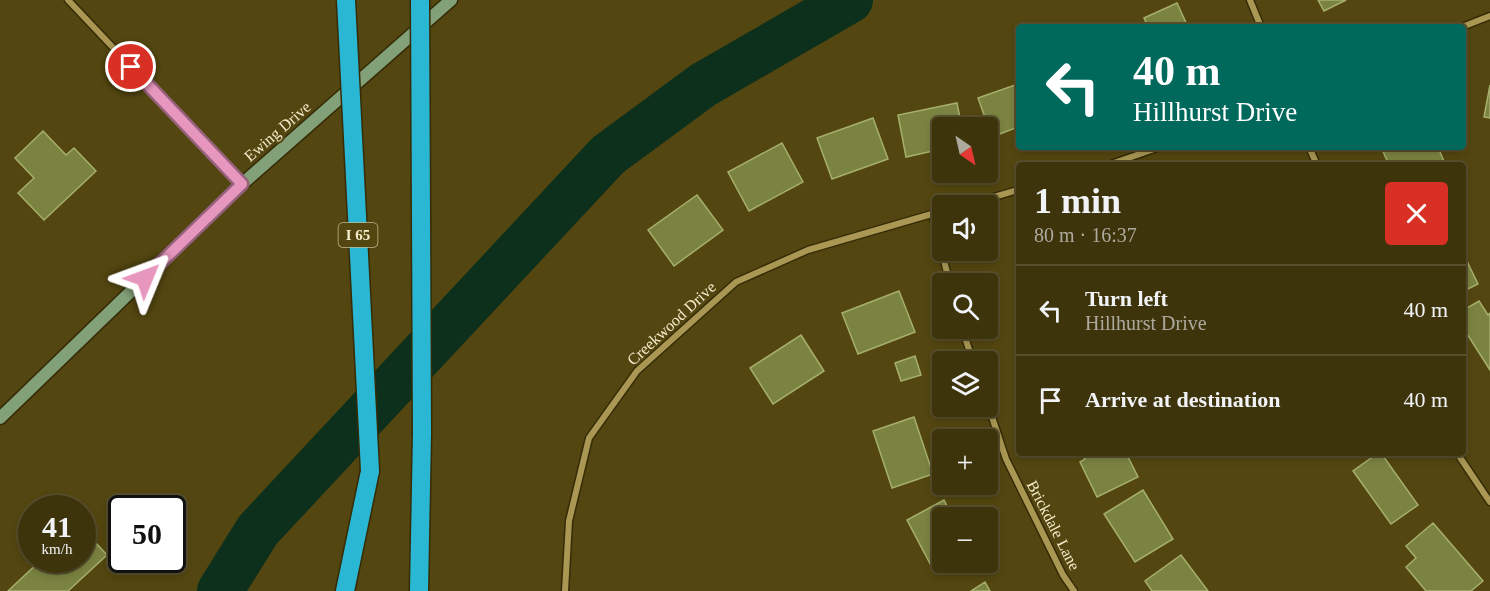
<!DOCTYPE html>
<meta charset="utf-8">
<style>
body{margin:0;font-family:"Times New Roman",serif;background:#453c15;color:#f1f3f6;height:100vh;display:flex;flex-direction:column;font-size:22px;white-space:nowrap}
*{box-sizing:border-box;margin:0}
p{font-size:20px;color:#adaa9d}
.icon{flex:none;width:33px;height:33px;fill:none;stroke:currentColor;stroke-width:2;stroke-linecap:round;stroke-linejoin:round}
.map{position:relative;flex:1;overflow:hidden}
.side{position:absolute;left:1016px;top:162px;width:450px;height:294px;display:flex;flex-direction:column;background:#3e340c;border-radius:6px;box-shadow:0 3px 9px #0003,0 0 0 2px #574f2d}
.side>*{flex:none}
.top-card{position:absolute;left:1016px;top:24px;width:450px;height:126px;border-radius:6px;box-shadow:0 3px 9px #0003,0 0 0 2px #574f2d;background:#00695c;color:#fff;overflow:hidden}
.needle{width:39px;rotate:146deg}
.buttons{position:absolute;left:932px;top:117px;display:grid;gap:12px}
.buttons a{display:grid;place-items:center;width:66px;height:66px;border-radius:6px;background:#3e340c;box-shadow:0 3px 9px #0003,0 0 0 2px #574f2d;font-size:30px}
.speed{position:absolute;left:18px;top:495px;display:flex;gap:12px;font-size:30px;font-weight:700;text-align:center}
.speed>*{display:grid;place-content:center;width:78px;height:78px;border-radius:50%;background:#3e340c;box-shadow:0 3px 9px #0003,0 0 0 2px #574f2d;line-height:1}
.speed small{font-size:15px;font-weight:400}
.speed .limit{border:3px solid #111;border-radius:9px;background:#fff;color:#111}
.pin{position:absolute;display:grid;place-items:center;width:51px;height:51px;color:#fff;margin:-26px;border:3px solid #fff;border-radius:50%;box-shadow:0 2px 6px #0007}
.me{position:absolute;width:66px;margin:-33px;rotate:46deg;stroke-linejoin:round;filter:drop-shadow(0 0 4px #0008)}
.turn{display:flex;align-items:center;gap:21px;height:126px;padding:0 18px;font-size:27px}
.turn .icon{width:78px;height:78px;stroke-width:2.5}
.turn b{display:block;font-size:42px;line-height:51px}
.round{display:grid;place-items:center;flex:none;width:63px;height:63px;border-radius:6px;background:#453c15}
.summary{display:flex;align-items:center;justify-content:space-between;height:102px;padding:0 18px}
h1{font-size:36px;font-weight:700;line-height:45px}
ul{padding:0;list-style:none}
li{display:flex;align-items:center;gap:18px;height:90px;padding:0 18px;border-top:2px solid #574f2d}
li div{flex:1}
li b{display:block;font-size:22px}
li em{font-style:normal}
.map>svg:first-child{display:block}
</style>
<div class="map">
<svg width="1490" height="591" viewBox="0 0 1490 591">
<rect width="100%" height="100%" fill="#534610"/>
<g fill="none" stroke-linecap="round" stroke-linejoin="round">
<path stroke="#0c301c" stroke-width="46" d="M 220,591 L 258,530 L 608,155 L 703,85 L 850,0"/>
</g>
<path fill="#7b8341" stroke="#a6af6b" stroke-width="1.5" d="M 1318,0 L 1346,0 L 1324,11 Z
M 1177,3 L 1188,27 L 1148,27 L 1144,18 Z
M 1018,84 L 1018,127 L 992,137 L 978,98 Z
M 1490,85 L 1490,118 L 1484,117 Z
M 957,103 L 962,128 L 942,128 L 942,149 L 906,157 L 898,115 Z
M 873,118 L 888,159 L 832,179 L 817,138 Z
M 43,131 L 66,155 L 74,148 L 96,171 L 44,220 L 18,193 L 34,178 L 15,158 Z
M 782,143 L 803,182 L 749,211 L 728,172 Z
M 1381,147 L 1438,147 L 1445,164 L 1389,165 Z
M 697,195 L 723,230 L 674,266 L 648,230 Z
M 1462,251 L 1478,284 L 1462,292 Z
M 899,291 L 915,332 L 858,354 L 842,313 Z
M 1479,301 L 1488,315 L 1490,313 L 1490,370 L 1462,326 L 1462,311 Z
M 801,335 L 824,371 L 773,404 L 750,368 Z
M 915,356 L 921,375 L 901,381 L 895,363 Z
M 914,417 L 933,474 L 892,488 L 873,431 Z
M 1082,453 L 1126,453 L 1138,477 L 1097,497 L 1080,462 L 1085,459 Z
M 1378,453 L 1381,453 L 1418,505 L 1391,524 L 1353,471 Z
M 1143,490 L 1173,539 L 1135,562 L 1104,514 Z
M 944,500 L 953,518 L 942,518 L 942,562 L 956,562 L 935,573 L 907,520 Z
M 1433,523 L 1483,581 L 1471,591 L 1426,591 L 1406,567 L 1416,558 L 1406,546 Z
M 82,528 L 107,555 L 68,591 L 8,591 L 41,560 L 82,560 Z
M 1181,555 L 1208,591 L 1152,591 L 1145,581 Z
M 985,582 L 990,591 L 971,591 Z"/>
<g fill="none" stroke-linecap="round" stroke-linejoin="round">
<g stroke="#352c07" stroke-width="9">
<path id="minor" d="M 68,0 L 242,184
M 1250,0 L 1261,27
M 1462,27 L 1490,16
M 1309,147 L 1317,165
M 1108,165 L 1160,147
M 963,206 L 1018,190
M 932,214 L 950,284
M 962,328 L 973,362
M 987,402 L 1006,459 L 1063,575 L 1074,591
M 1457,453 L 1490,502
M 565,591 L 569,521 L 589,438 L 637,371 L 736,282 L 808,250 L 942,211"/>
</g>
<g stroke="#352c07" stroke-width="15">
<path id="secondary" d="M 0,418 L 242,184 L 451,0"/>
</g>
<g stroke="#352c07" stroke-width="21">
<path id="motorway" d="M 345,591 L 370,471
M 419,591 L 422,433"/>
</g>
<use href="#minor" stroke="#a99753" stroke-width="6"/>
<use href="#secondary" stroke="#83a179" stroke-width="12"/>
<use href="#motorway" stroke="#2ab7d3" stroke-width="18"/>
<g stroke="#352c07" stroke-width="21" stroke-linecap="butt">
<path id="motorway-bridge" d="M 346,0 L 370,471
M 420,0 L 422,433"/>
</g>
<use href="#motorway-bridge" stroke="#2ab7d3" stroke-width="18"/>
</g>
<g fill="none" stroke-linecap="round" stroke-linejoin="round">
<g stroke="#96627b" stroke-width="15">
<path id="route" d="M 131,67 L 242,184 L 145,278"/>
</g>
<use href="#route" stroke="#e797bd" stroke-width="10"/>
</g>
<g text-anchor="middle" stroke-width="4.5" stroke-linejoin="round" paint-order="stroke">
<rect fill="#534610" stroke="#c4ba92" stroke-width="1.5" x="338.5" y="223" width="39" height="24" rx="4.5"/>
<g font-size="15" font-weight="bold" fill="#f4ecca">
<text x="358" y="240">I 65</text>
</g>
<g font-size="16" fill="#f4ecca" stroke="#534610">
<text transform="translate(277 131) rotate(-41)" y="6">Ewing Drive</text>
<text transform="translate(671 323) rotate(-43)" y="6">Creekwood Drive</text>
<text transform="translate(1054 525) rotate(63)" y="6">Brickdale Lane</text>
</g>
</g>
</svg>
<div class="buttons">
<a><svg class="needle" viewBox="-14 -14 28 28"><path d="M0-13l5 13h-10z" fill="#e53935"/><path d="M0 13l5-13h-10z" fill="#adaa9d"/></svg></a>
<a><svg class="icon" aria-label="sound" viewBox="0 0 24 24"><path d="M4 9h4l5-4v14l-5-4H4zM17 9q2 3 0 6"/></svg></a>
<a><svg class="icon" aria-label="search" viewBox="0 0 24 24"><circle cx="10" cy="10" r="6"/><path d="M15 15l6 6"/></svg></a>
<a><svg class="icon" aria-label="layers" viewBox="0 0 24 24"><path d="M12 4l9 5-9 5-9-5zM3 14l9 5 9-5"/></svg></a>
<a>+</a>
<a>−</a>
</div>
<div class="speed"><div>41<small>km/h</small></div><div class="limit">50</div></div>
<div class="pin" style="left:131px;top:67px;background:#d93025"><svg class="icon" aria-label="arrive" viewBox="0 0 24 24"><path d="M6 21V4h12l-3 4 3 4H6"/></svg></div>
<svg class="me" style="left:145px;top:278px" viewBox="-20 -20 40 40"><path d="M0-17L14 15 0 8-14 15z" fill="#e797bd" stroke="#fff" stroke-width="4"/></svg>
<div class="top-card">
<div class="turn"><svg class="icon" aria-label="left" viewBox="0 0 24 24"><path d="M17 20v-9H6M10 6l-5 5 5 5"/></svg><div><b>40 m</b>Hillhurst Drive</div></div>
</div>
<section class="side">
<div class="summary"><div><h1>1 min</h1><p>80 m · 16:37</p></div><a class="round" style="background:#d93025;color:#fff"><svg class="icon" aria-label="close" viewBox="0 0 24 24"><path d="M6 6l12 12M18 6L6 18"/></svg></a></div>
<ul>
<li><svg class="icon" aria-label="left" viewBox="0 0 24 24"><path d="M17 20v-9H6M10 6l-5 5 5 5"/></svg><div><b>Turn left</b><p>Hillhurst Drive</p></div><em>40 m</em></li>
<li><svg class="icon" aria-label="arrive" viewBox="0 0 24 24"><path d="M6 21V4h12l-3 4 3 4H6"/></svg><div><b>Arrive at destination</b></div><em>40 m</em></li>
</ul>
</section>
</div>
